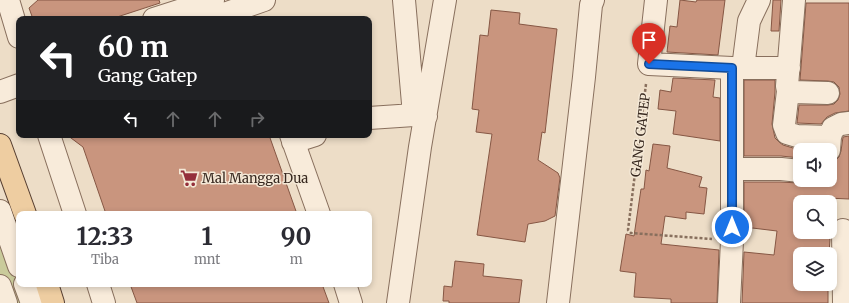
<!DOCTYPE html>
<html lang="id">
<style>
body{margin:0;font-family:Merriweather,serif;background:#f7f7f7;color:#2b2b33;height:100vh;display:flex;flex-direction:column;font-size:15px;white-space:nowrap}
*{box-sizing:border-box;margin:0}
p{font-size:13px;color:#7c7c81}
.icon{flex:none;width:22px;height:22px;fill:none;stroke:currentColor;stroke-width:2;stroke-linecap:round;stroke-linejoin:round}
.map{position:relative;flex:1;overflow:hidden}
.details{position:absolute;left:16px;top:211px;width:356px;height:76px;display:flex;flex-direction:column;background:#fff;border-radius:8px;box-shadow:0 2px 6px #0003}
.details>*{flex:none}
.top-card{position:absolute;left:16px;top:16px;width:356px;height:122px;border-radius:8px;box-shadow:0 2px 6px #0003;background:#202124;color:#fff;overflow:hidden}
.controls{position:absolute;left:793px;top:143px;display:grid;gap:8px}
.controls a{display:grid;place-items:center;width:44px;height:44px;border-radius:8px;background:#fff;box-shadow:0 2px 6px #0003;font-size:20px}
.pin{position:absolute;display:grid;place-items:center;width:34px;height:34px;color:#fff;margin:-41px -17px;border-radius:50% 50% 50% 0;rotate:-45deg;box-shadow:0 0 4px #0007}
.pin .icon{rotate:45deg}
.me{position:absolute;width:44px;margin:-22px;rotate:0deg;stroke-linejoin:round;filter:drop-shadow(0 0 3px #0008)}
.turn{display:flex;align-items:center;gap:14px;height:84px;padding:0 16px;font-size:18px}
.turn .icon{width:52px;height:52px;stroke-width:2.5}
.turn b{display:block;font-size:28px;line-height:34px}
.lanes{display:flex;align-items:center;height:38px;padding:0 16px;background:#0003;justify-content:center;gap:20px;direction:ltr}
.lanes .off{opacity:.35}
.eta{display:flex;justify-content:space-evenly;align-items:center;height:68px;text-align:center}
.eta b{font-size:24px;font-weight:700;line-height:28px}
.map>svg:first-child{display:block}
</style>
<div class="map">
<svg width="849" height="303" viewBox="0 0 849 303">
<rect width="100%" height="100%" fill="#edddc7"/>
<path fill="#cacb9b" d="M 0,210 L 32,303 L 6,303 L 0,284 Z"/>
<path fill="#c9957e" stroke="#865744" d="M 38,0 L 159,0 L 160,3 L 111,19 L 33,19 L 29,8 Z
M 680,0 L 696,2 L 697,0 L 725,0 L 718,55 L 667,52 L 670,26 L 677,27 Z
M 773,0 L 781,0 L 779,31 L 771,31 Z
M 806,3 L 849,3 L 849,111 L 835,113 L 827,117 L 821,124 L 797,123 L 799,105 L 828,105 L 834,104 L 838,100 L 840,94 L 839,87 L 834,82 L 828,81 L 800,80 Z
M 491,10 L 520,13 L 519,24 L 557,29 L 545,133 L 542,132 L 538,160 L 558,173 L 560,178 L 555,216 L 545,221 L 528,224 L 525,242 L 477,235 L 492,134 L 476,132 L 479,110 L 472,109 L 480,35 L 488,36 Z
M 673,78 L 715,80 L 713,97 L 720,98 L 720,141 L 673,134 L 676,111 L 658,109 L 660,90 L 671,92 Z
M 744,80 L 775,80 L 775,92 L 772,124 L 775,138 L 779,142 L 783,145 L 793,148 L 817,150 L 800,150 L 800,158 L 781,156 L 744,156 Z
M 67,135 L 269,135 L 297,214 L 106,214 L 83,147 Z
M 849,136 L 849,199 L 827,198 L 827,202 L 800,202 L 800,232 L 828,232 L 827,238 L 830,239 L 829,254 L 800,254 L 800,284 L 828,284 L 828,303 L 742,303 L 744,252 L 774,255 L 777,231 L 744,227 L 744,182 L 780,182 L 799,183 L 805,183 L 808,180 L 835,180 L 836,160 L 839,157 L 841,151 L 843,137 Z
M 653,144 L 670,146 L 667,168 L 702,177 L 699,187 L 707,188 L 704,214 L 686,212 L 686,219 L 665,216 L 661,244 L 719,250 L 717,303 L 671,303 L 671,299 L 634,297 L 636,273 L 620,271 L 626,234 L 634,236 L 641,189 L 644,189 L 646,170 L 649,171 Z
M 455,261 L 484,264 L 483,276 L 522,280 L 519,303 L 449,303 L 449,301 L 443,301 L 444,286 L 452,287 Z
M 130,284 L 322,284 L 329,303 L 137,303 Z"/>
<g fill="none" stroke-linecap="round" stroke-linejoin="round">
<g stroke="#886f5d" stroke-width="24">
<path id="minor" d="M 8,0 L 19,37
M 404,0 L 414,115
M 656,0 L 649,64 L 732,68 L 789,68
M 794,0 L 787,86 L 788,91 L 793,92 L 828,93
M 154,19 L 213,0
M 210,19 L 264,0
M 743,68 L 749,21 L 759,0
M 788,91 L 784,125 L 787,133 L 797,136 L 830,137
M 0,92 L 19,85
M 369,118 L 414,115 L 426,116
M 49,135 L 75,214
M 291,135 L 319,214
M 293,142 L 315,135
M 829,150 L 830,137 L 833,128 L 841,124 L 849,123
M 732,169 L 781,169 L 800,171
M 0,211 L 19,266
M 843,230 L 844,303
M 25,284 L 32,303
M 98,284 L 104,303
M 345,284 L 351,303
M 0,286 L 6,303
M 398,303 L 420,147 L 445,0
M 558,303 L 584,77 L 591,5 L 593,0
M 729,303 L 732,241 L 732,68"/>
</g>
<g stroke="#563e31" stroke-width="24">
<path id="major" d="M 0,145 L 25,214
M 47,284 L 53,303"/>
</g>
<path stroke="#886f5d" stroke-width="2.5" stroke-dasharray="3 2" stroke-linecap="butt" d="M 646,84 L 628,230 L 631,233 L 712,239"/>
<use href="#minor" stroke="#f8ebda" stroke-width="22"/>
<use href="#major" stroke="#eecda1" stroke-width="22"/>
</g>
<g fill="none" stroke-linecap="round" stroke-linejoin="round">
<g stroke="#114b97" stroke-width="10">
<path id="route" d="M 649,64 L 732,68 L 732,227"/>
</g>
<use href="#route" stroke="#1a73e8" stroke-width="7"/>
</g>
<defs>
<g id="supermarket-bare" transform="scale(1.38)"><path d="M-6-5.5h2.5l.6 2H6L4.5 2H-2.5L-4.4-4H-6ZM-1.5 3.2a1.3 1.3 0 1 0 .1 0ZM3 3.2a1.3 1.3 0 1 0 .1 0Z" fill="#942f3b" stroke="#f4e8d6" stroke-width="2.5" paint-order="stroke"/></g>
</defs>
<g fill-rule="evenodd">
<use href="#supermarket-bare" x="189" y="178"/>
</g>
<g text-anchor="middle" stroke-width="3" stroke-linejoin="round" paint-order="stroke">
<g font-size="13" fill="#382920" stroke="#f4e8d6">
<text transform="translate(640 135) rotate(-83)" y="5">GANG GATEP</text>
</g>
<g font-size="13" fill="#382920" stroke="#f4e8d6" text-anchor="start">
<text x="202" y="183">Mal Mangga Dua</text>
</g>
</g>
</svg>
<div class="controls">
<a><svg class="icon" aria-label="sound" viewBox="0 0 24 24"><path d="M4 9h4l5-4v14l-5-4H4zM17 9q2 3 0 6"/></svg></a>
<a><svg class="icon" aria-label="search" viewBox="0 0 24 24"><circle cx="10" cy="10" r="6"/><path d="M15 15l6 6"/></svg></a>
<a><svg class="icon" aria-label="layers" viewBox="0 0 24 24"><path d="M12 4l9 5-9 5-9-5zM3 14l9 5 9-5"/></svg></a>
</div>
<div class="pin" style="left:649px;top:64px;background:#d93025"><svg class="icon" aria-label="arrive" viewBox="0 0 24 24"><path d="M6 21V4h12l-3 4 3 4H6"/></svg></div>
<svg class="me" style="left:732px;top:227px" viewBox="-20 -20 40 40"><circle r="17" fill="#1a73e8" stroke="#fff" stroke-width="3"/><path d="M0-11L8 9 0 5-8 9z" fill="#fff"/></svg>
<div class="top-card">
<div class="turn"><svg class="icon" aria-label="left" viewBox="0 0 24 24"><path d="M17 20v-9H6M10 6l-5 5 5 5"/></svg><div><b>60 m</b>Gang Gatep</div></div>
<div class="lanes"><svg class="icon" aria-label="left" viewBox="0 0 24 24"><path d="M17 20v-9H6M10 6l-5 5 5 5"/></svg><svg class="icon off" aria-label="ahead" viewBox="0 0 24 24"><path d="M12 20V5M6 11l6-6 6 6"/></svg><svg class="icon off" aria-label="ahead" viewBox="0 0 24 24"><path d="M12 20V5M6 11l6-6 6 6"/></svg><svg class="icon off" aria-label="right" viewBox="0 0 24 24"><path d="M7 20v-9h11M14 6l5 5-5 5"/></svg></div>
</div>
<section class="details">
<div class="eta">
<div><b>12:33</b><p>Tiba</p></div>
<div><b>1</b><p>mnt</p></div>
<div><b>90</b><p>m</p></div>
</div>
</section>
</div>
